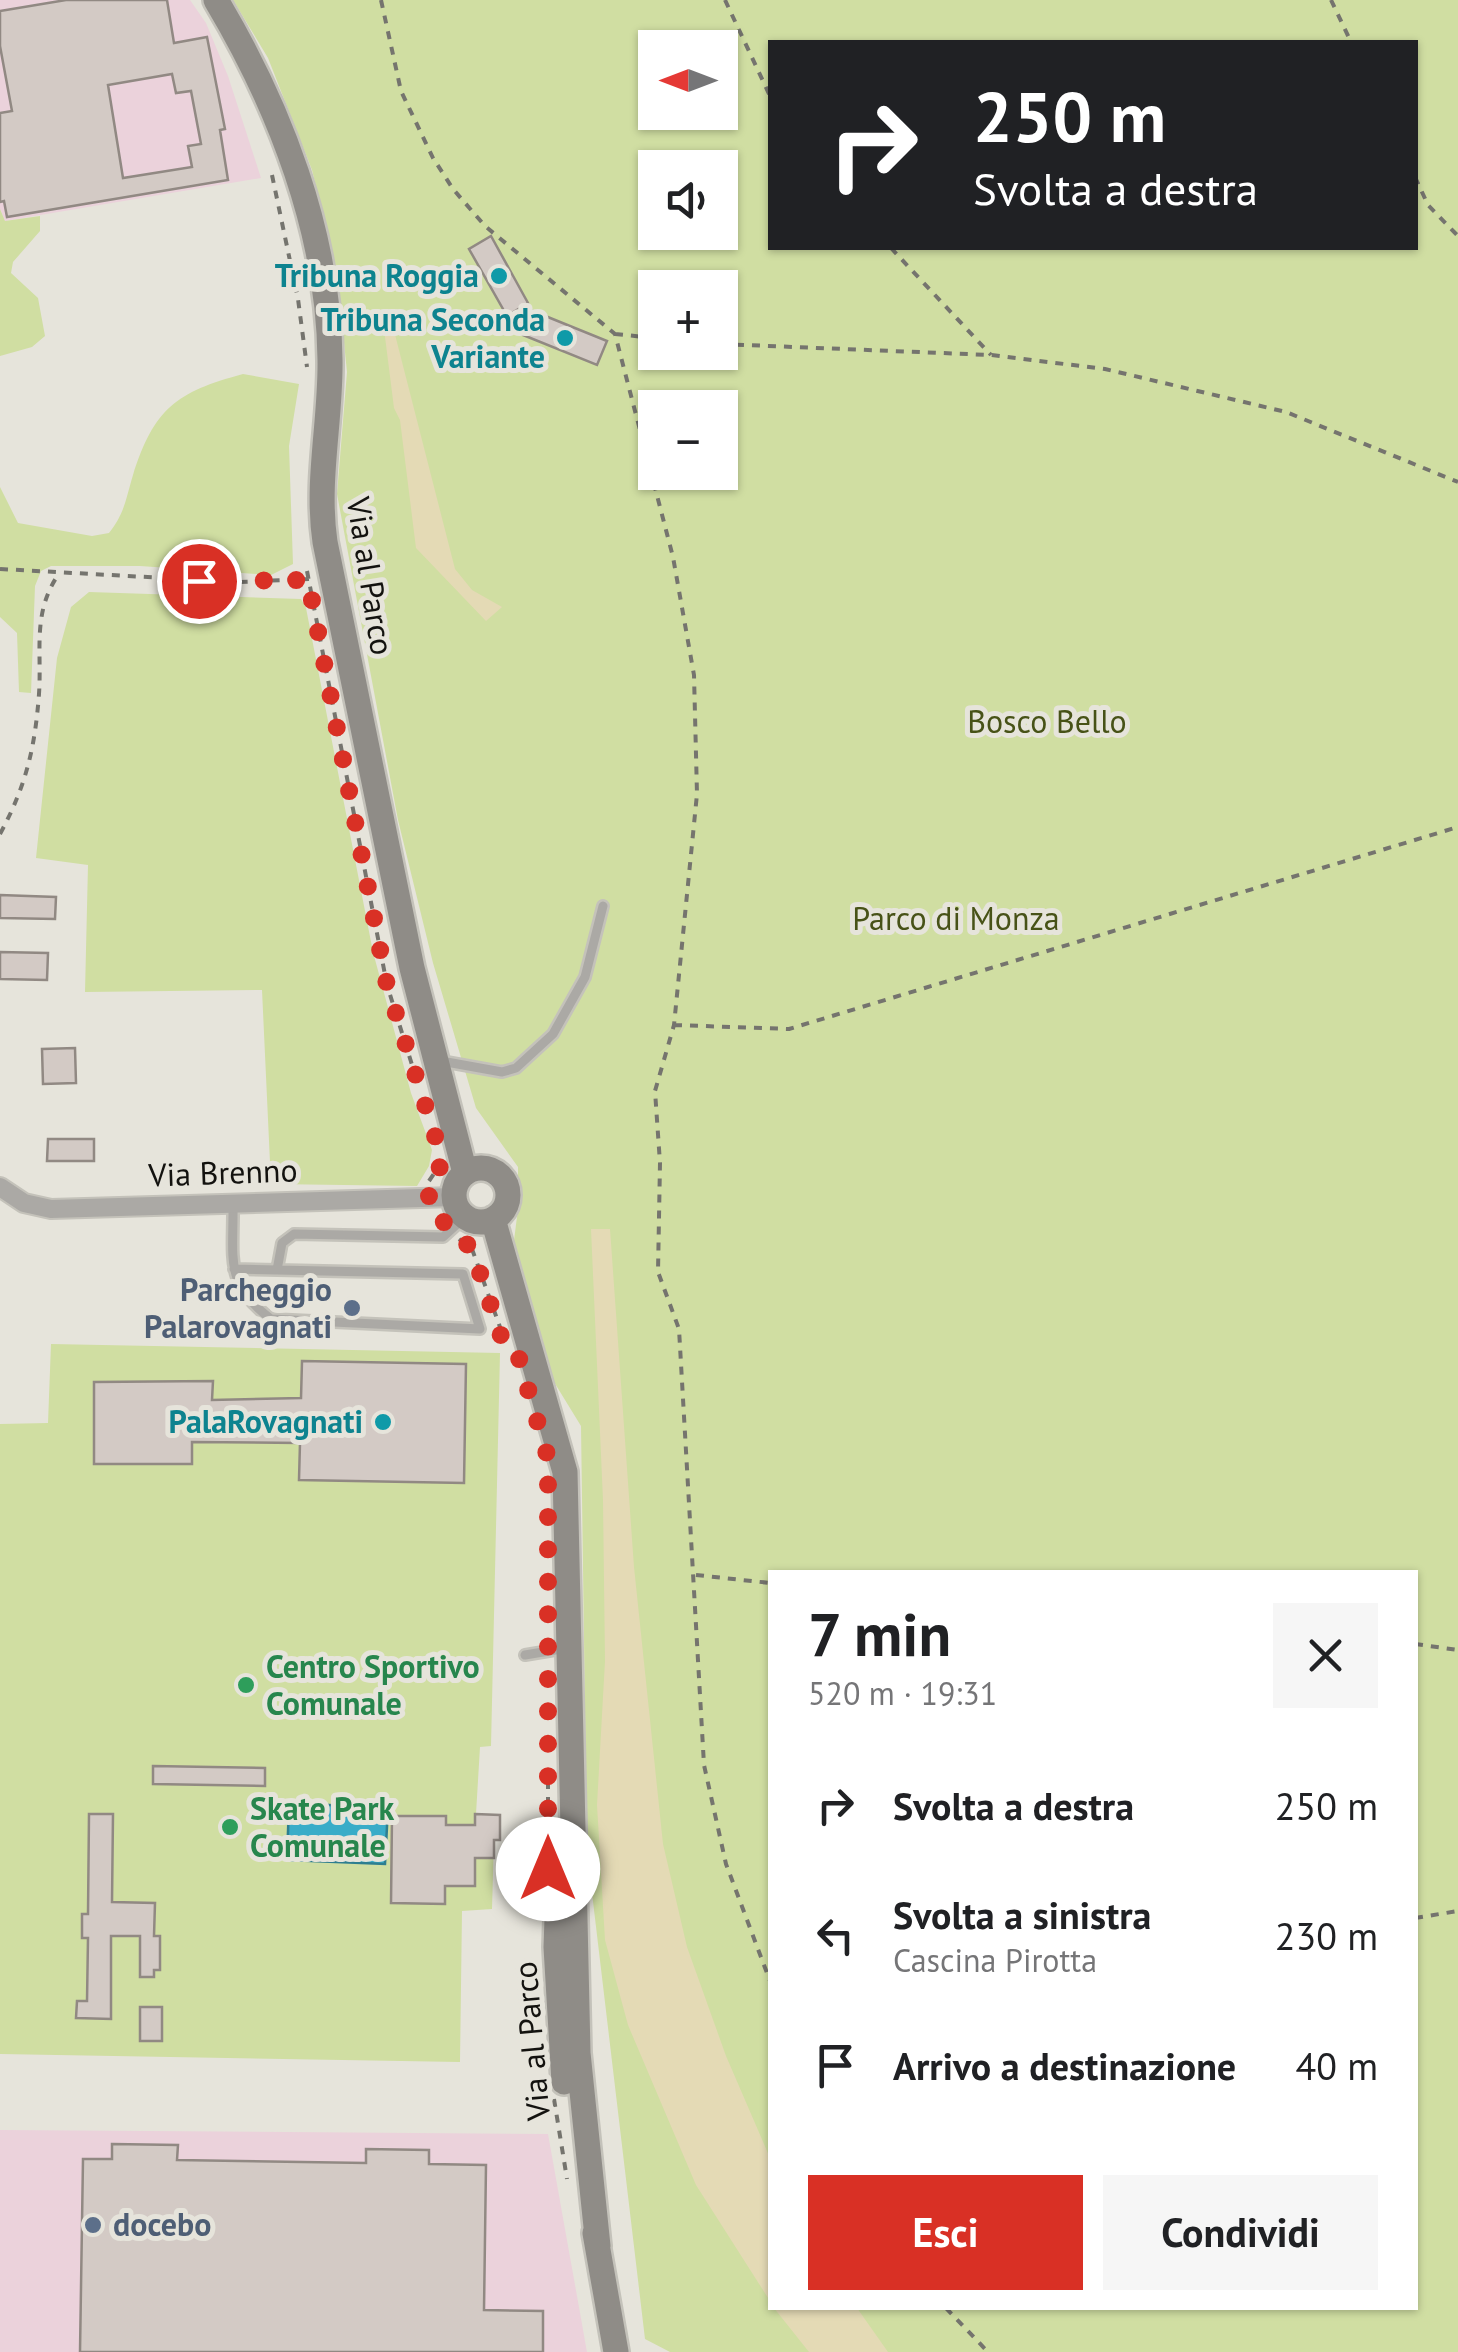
<!DOCTYPE html>
<html lang="it">
<meta charset="utf-8">
<style>
body{margin:0;font-family:"PT Sans",sans-serif;background:#f6f6f6;color:#202124;height:100vh;display:flex;flex-direction:column;font-size:38px;white-space:nowrap}
*{box-sizing:border-box;margin:0}
p{font-size:32px;color:#757577}
.icon{flex:none;width:55px;height:55px;fill:none;stroke:currentColor;stroke-width:2;stroke-linecap:round;stroke-linejoin:round}
.map{position:relative;flex:1;overflow:hidden}
.drawer{position:absolute;left:768px;top:1570px;width:650px;height:740px;display:flex;flex-direction:column;background:#fff;border-radius:0px;box-shadow:0 2px 8px #0004}
.drawer>*{flex:none}
.hud{position:absolute;left:768px;top:40px;width:650px;height:210px;border-radius:0px;box-shadow:0 2px 8px #0004;background:#202124;color:#fff;overflow:hidden}
.needle{width:65px;rotate:270deg}
.fabs{position:absolute;left:638px;top:30px;display:grid;gap:20px}
.fabs a{display:grid;place-items:center;width:100px;height:100px;border-radius:0px;background:#fff;box-shadow:0 2px 8px #0004;font-size:50px}
.pin{position:absolute;display:grid;place-items:center;width:85px;height:85px;color:#fff;margin:-42px;border:5px solid #fff;border-radius:50%;box-shadow:0 2px 10px #0007}
.me{position:absolute;width:110px;margin:-55px;rotate:0deg;stroke-linejoin:round;filter:drop-shadow(0 0 8px #0008)}
.turn{display:flex;align-items:center;gap:35px;height:210px;padding:0 40px;font-size:45px}
.turn .icon{width:130px;height:130px;stroke-width:2.5}
.turn b{display:block;font-size:70px;line-height:85px}
.round{display:grid;place-items:center;flex:none;width:105px;height:105px;border-radius:0px;background:#f6f6f6}
.headline{display:flex;align-items:center;justify-content:space-between;height:170px;padding:0 40px}
h1{font-size:60px;font-weight:800;line-height:75px}
.button{display:flex;gap:20px;margin-top:auto;padding:20px 40px}
.button a{flex:1;height:115px;border-radius:0px;background:#d93025;color:#fff;font-size:40px;font-weight:800;line-height:115px;text-align:center}
.button a+a{background:#f6f6f6;color:#202124}
ul{padding:0;list-style:none}
li{display:flex;align-items:center;gap:30px;height:130px;padding:0 40px}
li div{flex:1}
li b{display:block;font-size:38px}
li em{font-style:normal}
.map>svg:first-child{display:block}
</style>
<div class="map">
<svg width="1458" height="2352" viewBox="0 0 1458 2352">
<rect width="100%" height="100%" fill="#e6e4db"/>
<path fill="#ebd2db" d="M 0,0 L 190,0 L 206,23 L 228,76 L 261,178 L 5,221 L 0,209 Z
M 0,2130 L 548,2134 L 587,2352 L 0,2352 Z"/>
<path fill="#d0dea2" fill-rule="evenodd" d="M 233,0 L 1458,0 L 1458,2352 L 670,2352 L 645,2339 L 587,1851 L 581,1426 L 554,1382 L 512,1256 L 518,1209 L 518,1167 L 476,1108 L 433,963 L 398,820 L 337,494 L 347,372 L 337,273 L 312,170 L 268,58 ZM 770,42 L 1415,42 L 1415,248 L 770,248 ZM 655,48 L 720,48 L 720,112 L 655,112 ZM 655,168 L 720,168 L 720,232 L 655,232 ZM 655,288 L 720,288 L 720,352 L 655,352 ZM 655,408 L 720,408 L 720,472 L 655,472 ZM 770,1572 L 1415,1572 L 1415,2308 L 770,2308 Z
M 0,209 L 5,221 L 40,216 L 40,231 L 13,262 L 11,273 L 38,298 L 45,336 L 32,347 L 0,356 Z
M 243,374 L 299,384 L 289,446 L 293,564 L 271,575 L 140,566 L 51,566 L 41,571 L 35,586 L 31,693 L 19,692 L 17,633 L 0,617 L 0,487 L 18,523 L 92,536 L 109,533 C 125,513 126,498 133,475 C 154,409 176,392 243,374 Z
M 89,592 L 301,599 L 306,608 L 373,952 L 411,1093 L 432,1150 L 429,1166 L 417,1186 L 271,1184 L 262,990 L 85,992 L 88,865 L 36,858 L 57,658 L 71,607 Z
M 51,1344 L 500,1353 L 491,1746 L 480,1747 L 476,1814 L 500,1815 L 500,1840 L 494,1840 L 492,1909 L 462,1911 L 460,2062 L 0,2054 L 0,1424 L 48,1423 Z"/>
<path fill="#e4dab5" d="M 382,313 L 390,315 L 455,569 L 472,590 L 502,607 L 486,621 L 416,548 L 400,420 L 394,408 Z
M 591,1229 L 610,1229 L 634,1567 L 663,1844 L 687,1947 L 726,2056 L 770,2158 L 770,2301 L 696,2185 L 628,2025 L 605,1940 L 597,1805 L 605,1661 L 603,1500 Z
M 774,2308 L 857,2308 L 888,2352 L 809,2352 Z"/>
<path fill="#39acc8" stroke="#2e7e90" stroke-width="2.5" d="M 289,1803 L 388,1808 L 385,1864 L 287,1860 Z"/>
<path fill="#d3cac5" stroke="#918983" stroke-width="2.5" fill-rule="evenodd" d="M 66,0 L 167,0 L 174,43 L 207,37 L 225,129 L 220,130 L 228,180 L 7,217 L 4,201 L 0,202 L 0,113 L 12,111 L 0,46 L 0,11 ZM 172,74 L 176,93 L 191,91 L 201,144 L 188,146 L 192,167 L 123,178 L 108,85 Z
M 491,236 L 528,303 L 507,316 L 469,249 Z
M 533,311 L 607,341 L 597,365 L 523,335 Z
M 0,895 L 56,897 L 55,919 L 0,918 Z
M 0,952 L 48,953 L 47,980 L 0,979 Z
M 75,1048 L 76,1083 L 43,1084 L 42,1049 Z
M 48,1139 L 94,1139 L 94,1161 L 47,1161 Z
M 302,1361 L 466,1364 L 464,1483 L 299,1480 L 300,1443 L 192,1442 L 192,1464 L 94,1464 L 94,1382 L 213,1381 L 212,1400 L 301,1398 Z
M 153,1766 L 265,1768 L 265,1786 L 153,1784 Z
M 89,1814 L 113,1814 L 112,1902 L 155,1903 L 154,1936 L 160,1936 L 160,1970 L 154,1970 L 154,1977 L 140,1977 L 140,1936 L 111,1936 L 111,2019 L 76,2018 L 77,2001 L 87,2001 L 88,1938 L 82,1938 L 82,1914 L 88,1914 Z
M 475,1814 L 500,1815 L 500,1840 L 494,1840 L 494,1858 L 475,1858 L 475,1886 L 445,1886 L 445,1904 L 391,1903 L 392,1816 L 446,1816 L 446,1825 L 475,1825 Z
M 140,2007 L 162,2007 L 162,2041 L 140,2041 Z
M 112,2144 L 178,2145 L 177,2160 L 366,2163 L 366,2149 L 429,2150 L 429,2164 L 486,2165 L 484,2310 L 543,2311 L 543,2352 L 80,2352 L 83,2159 L 112,2159 Z"/>
<g fill="none" stroke-linecap="round" stroke-linejoin="round">
<g stroke="#c4c2ba" stroke-width="14">
<path id="lane" d="M 441,1061 L 502,1072 L 516,1068 L 553,1034 L 585,977 L 603,906
M 233,1202 C 234,1258 223,1283 271,1319 L 480,1329 L 463,1274 L 234,1269
M 277,1270 L 282,1243 L 294,1234 L 443,1237 L 465,1217
M 525,1655 L 567,1648"/>
</g>
<g stroke="#c4c2ba" stroke-width="22">
<path id="street" d="M 0,1187 L 24,1203 L 51,1209 L 454,1197"/>
</g>
<g stroke="#c4c2ba" stroke-width="30">
<path id="secondary" d="M 216,0 C 280,107 329,234 330,360 C 331,421 316,481 325,542 L 412,968 L 465,1173
M454 1195a27 27 0 1 1 54 0a27 27 0 1 1-54 0Z
M 493,1219 L 565,1472 L 578,2053 L 598,2246
M 560,1837 L 556,1947 L 564,2082
M 595,2233 L 616,2352"/>
</g>
<path stroke="#75746e" stroke-width="4" stroke-dasharray="8 8" stroke-linecap="butt" d="M 381,0 L 401,91 L 433,158 L 453,189 L 485,226 L 615,334 L 673,557 L 694,675 L 697,794 L 674,1025 L 655,1091 L 660,1163 L 658,1272 L 679,1329 L 704,1765 L 726,1864 L 770,1981
M 725,0 L 770,96
M 1331,0 L 1351,42
M 272,175 L 298,299 L 307,367
M 1415,177 L 1428,205 L 1458,236
M 891,248 L 991,355
M 615,334 L 655,338
M 720,344 L 991,355 L 1105,369 L 1286,412 L 1458,482
M 0,569 L 239,582 L 309,579
M 307,571 L 387,985 L 418,1084
M 0,834 C 26,786 35,748 39,694 C 42,650 32,614 58,575
M 674,1025 L 789,1029 L 1458,827
M 429,1181 L 440,1165
M 459,1239 L 472,1249 L 505,1341
M 696,1575 L 770,1583
M 1415,1644 L 1458,1650
M 548,1821 L 548,1780
M 1415,1918 L 1458,1911
M 554,2099 L 567,2179
M 946,2308 L 988,2352"/>
<use href="#lane" stroke="#aba9a5" stroke-width="9"/>
<use href="#street" stroke="#aba9a5" stroke-width="18"/>
<use href="#secondary" stroke="#8f8c87" stroke-width="25"/>
</g>
<g fill="none" stroke-linecap="round" stroke-linejoin="round">
<path stroke="#d93025" stroke-width="18" stroke-dasharray="0 32.4" d="M 199,581 L 308,580 L 387,985 L 442,1158 L 439,1170 L 429,1182 L 429,1208 L 472,1249 L 502,1339 L 516,1348 L 548,1458 L 548,1869"/>
</g>
<g fill="#0f9aa8" stroke="#e6e4db" stroke-width="4">
<circle cx="499" cy="276" r="10"/>
<circle cx="565" cy="338" r="10"/>
<circle cx="383" cy="1422" r="10"/>
</g>
<g fill="#5c6f8a" stroke="#e6e4db" stroke-width="4">
<circle cx="352" cy="1308" r="10"/>
<circle cx="93" cy="2225" r="10"/>
</g>
<g fill="#2e9e5b" stroke="#e6e4db" stroke-width="4">
<circle cx="246" cy="1685" r="10"/>
<circle cx="230" cy="1827" r="10"/>
</g>
<g text-anchor="middle" stroke-width="10" stroke-linejoin="round" paint-order="stroke">
<g font-size="32" font-weight="bold" fill="#0d838f" stroke="#e6e4db" text-anchor="end">
<text x="479" y="287">Tribuna Roggia</text>
<text x="545" y="331">Tribuna Seconda<tspan x="545" dy="37">Variante</tspan></text>
<text x="363" y="1433">PalaRovagnati</text>
</g>
<g font-size="32" fill="#13120f" stroke="#e6e4db">
<text transform="translate(370 576) rotate(81)" y="11">Via al Parco</text>
<text transform="translate(223 1173) rotate(-2)" y="11">Via Brenno</text>
<text transform="translate(532 2041) rotate(-95)" y="11">Via al Parco</text>
</g>
<g font-size="32" fill="#475217" stroke="#e6e4db">
<text x="1047" y="733">Bosco Bello</text>
<text x="956" y="930">Parco di Monza</text>
</g>
<g font-size="32" font-weight="bold" fill="#4e5e75" stroke="#e6e4db" text-anchor="end">
<text x="332" y="1301">Parcheggio<tspan x="332" dy="37">Palarovagnati</tspan></text>
<text x="113" y="2236" text-anchor="start">docebo</text>
</g>
<g font-size="32" font-weight="bold" fill="#27864d" stroke="#e6e4db" text-anchor="start">
<text x="266" y="1678">Centro Sportivo<tspan x="266" dy="37">Comunale</tspan></text>
<text x="250" y="1820">Skate Park<tspan x="250" dy="37">Comunale</tspan></text>
</g>
</g>
</svg>
<div class="fabs">
<a><svg class="needle" viewBox="-14 -14 28 28"><path d="M0-13l5 13h-10z" fill="#e53935"/><path d="M0 13l5-13h-10z" fill="#757577"/></svg></a>
<a><svg class="icon" aria-label="sound" viewBox="0 0 24 24"><path d="M4 9h4l5-4v14l-5-4H4zM17 9q2 3 0 6"/></svg></a>
<a>+</a>
<a>−</a>
</div>
<div class="pin" style="left:199px;top:581px;background:#d93025"><svg class="icon" aria-label="arrive" viewBox="0 0 24 24"><path d="M6 21V4h12l-3 4 3 4H6"/></svg></div>
<svg class="me" style="left:548px;top:1869px" viewBox="-20 -20 40 40"><circle r="19" fill="#fff"/><path d="M0-13L10 11 0 6-10 11z" fill="#d93025"/></svg>
<div class="hud">
<div class="turn"><svg class="icon" aria-label="right" viewBox="0 0 24 24"><path d="M7 20v-9h11M14 6l5 5-5 5"/></svg><div><b>250 m</b>Svolta a destra</div></div>
</div>
<section class="drawer">
<div class="headline"><div><h1>7 min</h1><p>520 m · 19:31</p></div><a class="round"><svg class="icon" aria-label="close" viewBox="0 0 24 24"><path d="M6 6l12 12M18 6L6 18"/></svg></a></div>
<ul>
<li><svg class="icon" aria-label="right" viewBox="0 0 24 24"><path d="M7 20v-9h11M14 6l5 5-5 5"/></svg><div><b>Svolta a destra</b></div><em>250 m</em></li>
<li><svg class="icon" aria-label="left" viewBox="0 0 24 24"><path d="M17 20v-9H6M10 6l-5 5 5 5"/></svg><div><b>Svolta a sinistra</b><p>Cascina Pirotta</p></div><em>230 m</em></li>
<li><svg class="icon" aria-label="arrive" viewBox="0 0 24 24"><path d="M6 21V4h12l-3 4 3 4H6"/></svg><div><b>Arrivo a destinazione</b></div><em>40 m</em></li>
</ul>
<div class="button"><a>Esci</a><a>Condividi</a></div>
</section>
</div>
